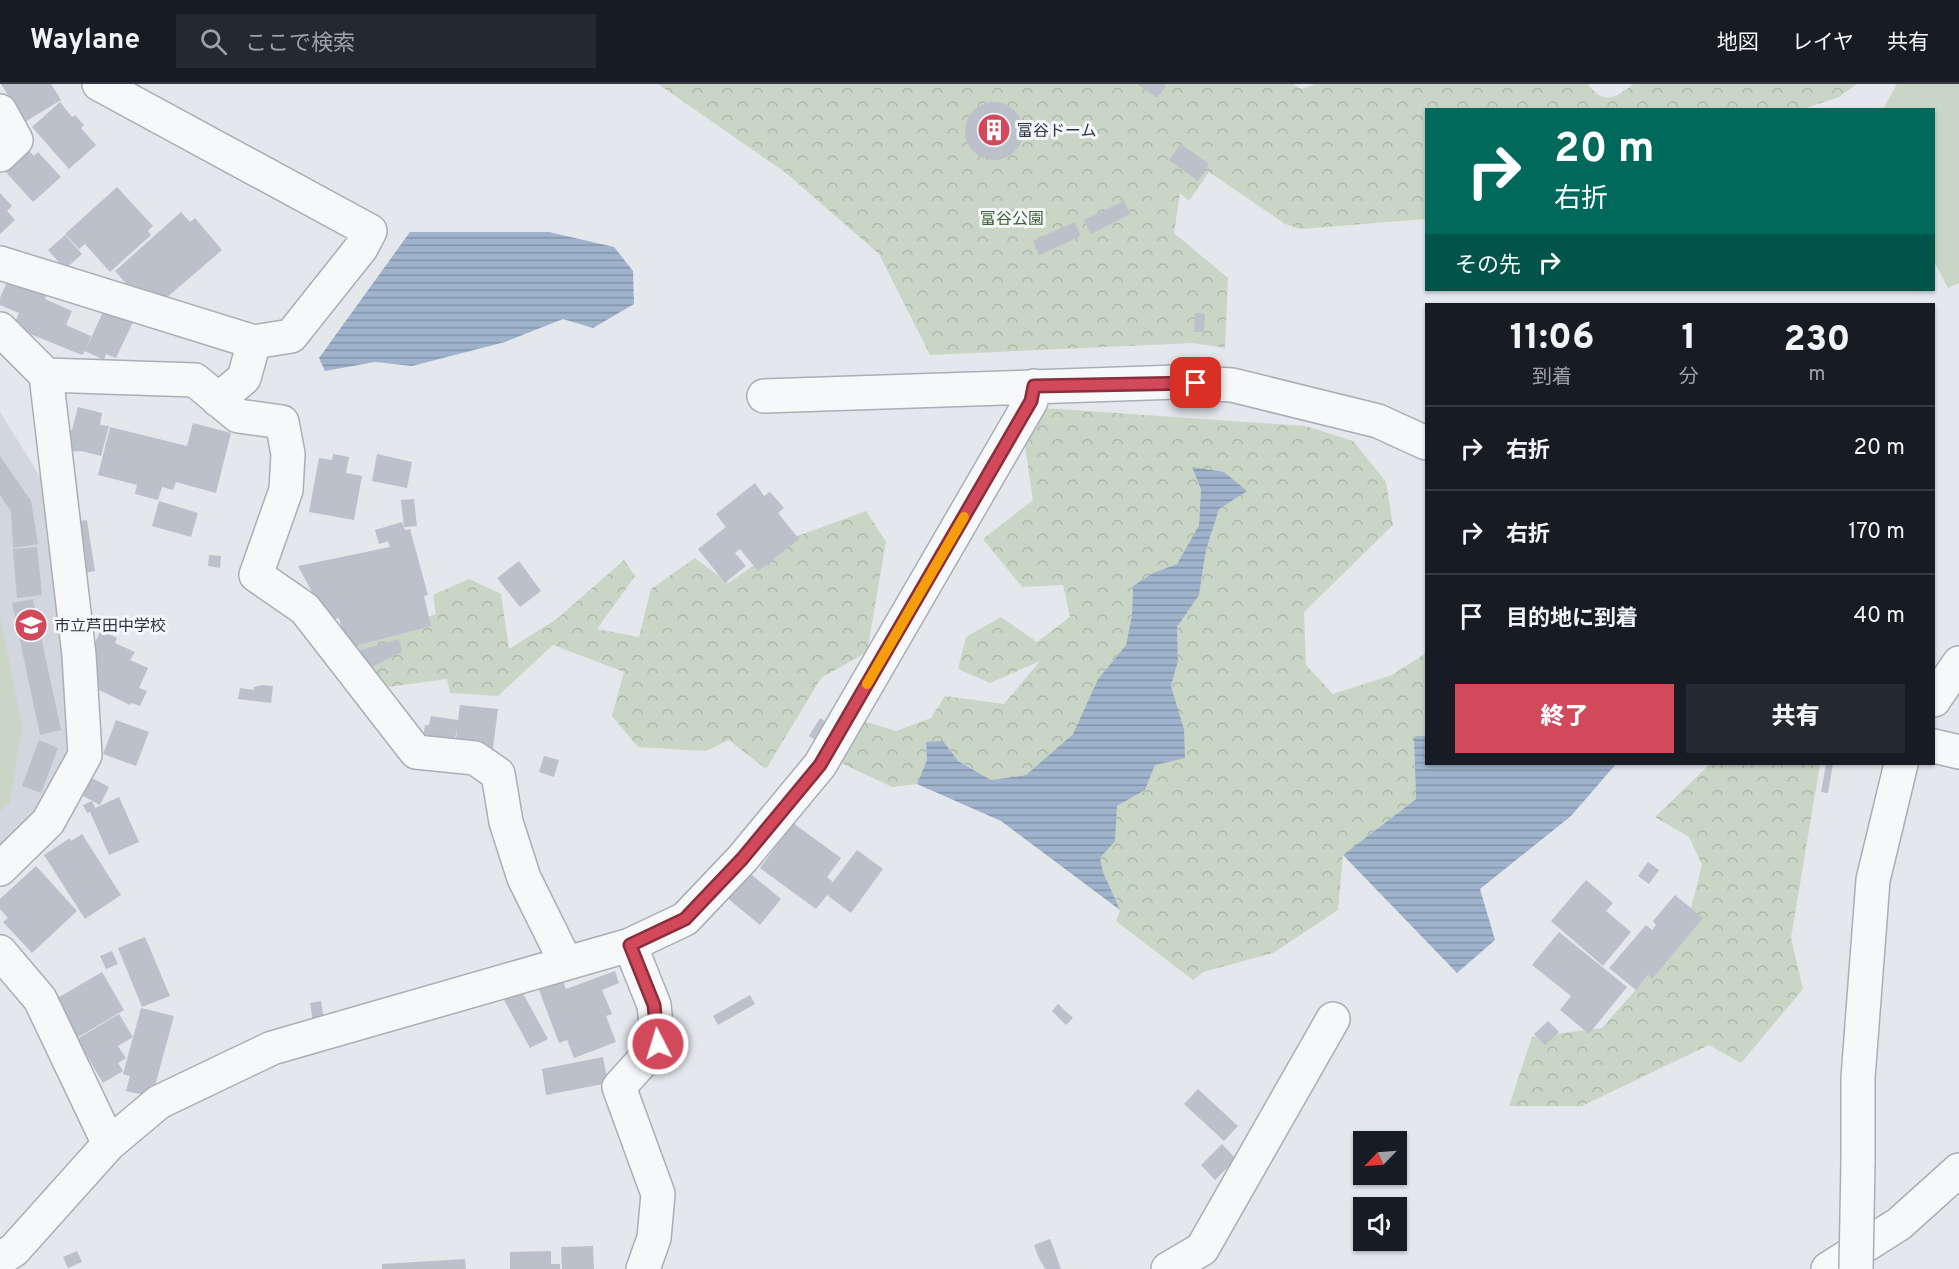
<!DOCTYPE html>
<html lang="ja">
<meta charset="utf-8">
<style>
body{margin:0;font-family:Overpass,"Noto Sans JP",sans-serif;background:#242831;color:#f1f3f6;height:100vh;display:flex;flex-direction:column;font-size:22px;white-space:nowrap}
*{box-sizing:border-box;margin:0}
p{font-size:20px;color:#9ea1a6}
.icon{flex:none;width:33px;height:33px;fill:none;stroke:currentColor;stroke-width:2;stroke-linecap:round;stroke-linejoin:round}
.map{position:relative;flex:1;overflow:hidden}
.sheet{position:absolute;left:1425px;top:219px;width:510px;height:462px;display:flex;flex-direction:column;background:#171b24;border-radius:0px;box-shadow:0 2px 4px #0004}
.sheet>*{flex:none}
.top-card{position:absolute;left:1425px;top:24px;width:510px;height:183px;border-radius:0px;box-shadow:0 2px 4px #0004;background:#00695c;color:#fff;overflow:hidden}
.needle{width:39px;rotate:245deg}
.controls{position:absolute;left:1353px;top:1047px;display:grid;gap:12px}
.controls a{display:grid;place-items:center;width:54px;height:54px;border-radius:0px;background:#171b24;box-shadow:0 2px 4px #0004;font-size:30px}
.pin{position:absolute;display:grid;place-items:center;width:51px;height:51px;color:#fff;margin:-26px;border-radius:12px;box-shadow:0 3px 9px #0006}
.me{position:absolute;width:66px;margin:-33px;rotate:355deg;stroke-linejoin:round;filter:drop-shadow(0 0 4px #0008)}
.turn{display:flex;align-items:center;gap:21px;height:126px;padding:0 30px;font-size:27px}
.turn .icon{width:78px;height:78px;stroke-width:2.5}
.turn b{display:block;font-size:42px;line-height:51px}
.then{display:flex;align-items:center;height:57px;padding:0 30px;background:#0003;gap:12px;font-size:22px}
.eta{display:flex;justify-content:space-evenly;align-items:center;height:102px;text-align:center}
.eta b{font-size:36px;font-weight:800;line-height:42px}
.cta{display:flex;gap:12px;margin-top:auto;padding:12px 30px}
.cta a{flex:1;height:69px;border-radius:0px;background:#d1495b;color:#fff;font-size:24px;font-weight:800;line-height:69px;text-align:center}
.cta a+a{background:#242831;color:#f1f3f6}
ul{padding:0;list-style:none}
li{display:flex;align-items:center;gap:18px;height:84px;padding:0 30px;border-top:2px solid #363941}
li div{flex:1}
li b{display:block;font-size:22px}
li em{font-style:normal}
header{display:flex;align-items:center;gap:36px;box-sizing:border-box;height:84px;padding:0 30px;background:#171b24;border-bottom:2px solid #363941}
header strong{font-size:28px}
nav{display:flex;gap:33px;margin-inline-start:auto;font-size:21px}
.search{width:420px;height:54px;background:#242831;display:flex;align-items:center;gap:15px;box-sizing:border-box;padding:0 21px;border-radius:0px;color:#9ea1a6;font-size:22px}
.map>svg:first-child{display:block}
</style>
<header>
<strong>Waylane</strong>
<div class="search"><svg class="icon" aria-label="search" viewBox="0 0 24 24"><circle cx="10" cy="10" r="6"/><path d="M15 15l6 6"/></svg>ここで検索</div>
<nav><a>地図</a><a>レイヤ</a><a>共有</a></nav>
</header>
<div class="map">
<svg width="1959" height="1185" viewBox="0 0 1959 1185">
<defs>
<pattern id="forest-crowns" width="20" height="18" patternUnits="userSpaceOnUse" patternTransform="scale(1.5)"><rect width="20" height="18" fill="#c9d6c5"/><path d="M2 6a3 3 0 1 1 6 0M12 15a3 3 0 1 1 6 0" fill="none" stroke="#adb8ab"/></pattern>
<pattern id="water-rules" width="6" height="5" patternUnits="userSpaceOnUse" patternTransform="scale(1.5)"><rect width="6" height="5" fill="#9fb4cc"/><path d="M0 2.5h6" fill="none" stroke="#8293a7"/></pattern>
</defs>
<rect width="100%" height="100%" fill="#e4e7ec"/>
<path fill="#d2d6de" d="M 0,328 L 52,412 L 73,670 L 59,704 L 0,768 Z"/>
<path fill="url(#forest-crowns)" d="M 658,0 L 1293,0 L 1301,5 L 1316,0 L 1588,0 C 1603,21 1616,15 1633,0 L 1857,0 L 1839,13 L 1803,25 L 1426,26 L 1426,135 L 1301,145 L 1285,140 L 1209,88 L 1189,117 L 1180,109 L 1174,149 L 1228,194 L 1225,264 L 1192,259 L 930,271 L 879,170 L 786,89 Z
M 1043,324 L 1305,342 L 1353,357 L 1386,398 L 1393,441 L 1304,528 L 1306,581 L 1333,610 L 1392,591 L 1426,569 L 1426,651 L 1414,655 L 1416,715 L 1343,771 L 1338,826 L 1273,869 L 1203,888 L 1193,896 L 1116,837 L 1120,826 L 1103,788 L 1100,774 L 1114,757 L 1117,722 L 1145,706 L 1155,681 L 1184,645 L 1171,602 L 1178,577 L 1177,543 L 1199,511 L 1206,466 L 1219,425 L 1201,405 L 1199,441 L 1177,480 L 1153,489 L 1133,502 L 1132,531 L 1126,561 L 1098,595 L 1073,650 L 1026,691 L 991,696 L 926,658 L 927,676 L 917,700 L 892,703 L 841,679 L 860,636 L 896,647 L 931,634 L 945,612 L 1004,620 L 1040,577 L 990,599 L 958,585 L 966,553 L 1001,533 L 1037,558 L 1070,533 L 1063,501 L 1022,503 L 983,455 L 1033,416 L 1025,362 Z
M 866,427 L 886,458 L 867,568 L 821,594 L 766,685 L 729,656 L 706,667 L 638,663 L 612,632 L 624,588 L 553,561 L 498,612 L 450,609 L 447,595 L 374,605 L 353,562 L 436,530 L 433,511 L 469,495 L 501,510 L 509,565 L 558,534 L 624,476 L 635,492 L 597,545 L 639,553 L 651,505 L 695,474 L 728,499 L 795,453 Z
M 1710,680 L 1820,680 L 1791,854 L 1803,905 L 1741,979 L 1709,961 L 1582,1022 L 1509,1022 L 1532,953 L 1602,944 L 1684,851 L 1702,781 L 1689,753 L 1655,733 Z"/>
<path fill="#c9d6c5" d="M 1897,0 L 1959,0 L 1959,199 L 1948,204 L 1934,177 L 1934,26 L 1883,25 Z
M 0,530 L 22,644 L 10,718 L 0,727 Z"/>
<path fill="url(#water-rules)" d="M 410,148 L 549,148 L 614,163 L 633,187 L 634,220 L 593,244 L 563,235 L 505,258 L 412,282 L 375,278 L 325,287 L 319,274 Z
M 1192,383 L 1224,388 L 1247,407 L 1219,425 L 1206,466 L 1199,511 L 1177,543 L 1178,577 L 1171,602 L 1184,645 L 1185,674 L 1155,681 L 1145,706 L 1117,722 L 1115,757 L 1100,774 L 1103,788 L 1120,826 L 1001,737 L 917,700 L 927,676 L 926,658 L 943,657 L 958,677 L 991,696 L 1026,691 L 1073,650 L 1098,595 L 1126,561 L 1132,531 L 1133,502 L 1153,489 L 1177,480 L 1199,441 L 1201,405 Z
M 1426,651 L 1426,680 L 1616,680 L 1571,732 L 1480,805 L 1495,856 L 1457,889 L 1343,771 L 1416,715 L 1414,654 Z"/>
<path fill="#bbc0ca" d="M 1,0 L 51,0 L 61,16 L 25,38 Z
M 1137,0 L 1163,0 L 1166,2 L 1157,14 Z
M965 47a29 29 0 1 1 58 0a29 29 0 1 1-58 0Z
M 60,18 L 72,33 L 75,31 L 84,41 L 81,44 L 96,61 L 69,85 L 32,43 Z
M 1181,60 L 1209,80 L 1198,97 L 1169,76 Z
M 28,66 L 34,72 L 38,68 L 61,93 L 33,118 L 4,86 Z
M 117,103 L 153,142 L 148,147 L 151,151 L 110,188 L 85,160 L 79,165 L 65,150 Z
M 0,109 L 12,122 L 7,127 L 15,136 L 0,150 Z
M 1124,117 L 1130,130 L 1091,150 L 1084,136 Z
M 181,128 L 190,138 L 195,134 L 222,166 L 165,215 L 130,204 L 115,187 Z
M 1075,138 L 1081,152 L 1039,171 L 1033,157 Z
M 65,151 L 82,170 L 65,185 L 48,166 Z
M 10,191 L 33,201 L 30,206 L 36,208 L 37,205 L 47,210 L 45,215 L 72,227 L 66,241 L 91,252 L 87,263 L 106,221 L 135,234 L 116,274 L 106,270 L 104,276 L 85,267 L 82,271 L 13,243 L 19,229 L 0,221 L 0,214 Z
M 1195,229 L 1205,230 L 1204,248 L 1194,248 Z
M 78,323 L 102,329 L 100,341 L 109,342 L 101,372 L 81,367 L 68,368 L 69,346 L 72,346 Z
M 193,339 L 231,349 L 216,409 L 176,398 L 173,406 L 162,403 L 158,416 L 135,410 L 137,401 L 98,391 L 110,343 L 187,362 Z
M 333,370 L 349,373 L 346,389 L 362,392 L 354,436 L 309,428 L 319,374 L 332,376 Z
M 377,370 L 412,378 L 407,404 L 372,397 Z
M 0,372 L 31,417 L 38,460 L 13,464 L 11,427 L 0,411 Z
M 755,399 L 764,412 L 770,408 L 784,424 L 778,429 L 799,455 L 758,487 L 740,465 L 735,469 L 746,482 L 725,499 L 698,465 L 726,443 L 716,430 Z
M 414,415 L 417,442 L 404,443 L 401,416 Z
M 159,417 L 198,429 L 191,453 L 152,442 Z
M 87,436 L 95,487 L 80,490 L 72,438 Z
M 402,438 L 405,446 L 410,445 L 428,511 L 424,512 L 431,542 L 347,564 L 339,534 L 327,536 L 298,482 L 390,463 L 388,457 L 379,460 L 375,446 Z
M 37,463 L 42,511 L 17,514 L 13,465 Z
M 209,471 L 221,472 L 220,484 L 208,482 Z
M 519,477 L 541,507 L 520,523 L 497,494 Z
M 33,515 L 61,646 L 40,651 L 12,519 Z
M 101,546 L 117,554 L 115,559 L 135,568 L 130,576 L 148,584 L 139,604 L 147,607 L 140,622 L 132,619 L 130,621 L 97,605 L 99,600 L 91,596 L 88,573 Z
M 399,555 L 402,568 L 366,586 L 360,566 Z
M 262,601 L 273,602 L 271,619 L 238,615 L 240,604 L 254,606 L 254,603 Z
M 460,621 L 498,625 L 492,672 L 455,668 L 457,644 L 452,671 L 421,666 L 425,641 L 429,641 L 431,632 L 458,636 Z
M 820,634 L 830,640 L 819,658 L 809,652 Z
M 116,636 L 149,648 L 136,682 L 103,670 Z
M 39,656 L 58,664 L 41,709 L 22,702 Z
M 544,672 L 559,676 L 554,693 L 539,688 Z
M 1826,680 L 1833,680 L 1828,709 L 1821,708 Z
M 92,694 L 109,703 L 100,721 L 83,712 Z
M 119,713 L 139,758 L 109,771 L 90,728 L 87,729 L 83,721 L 92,717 L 95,724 Z
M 793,739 L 841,774 L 827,793 L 833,798 L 857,766 L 883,785 L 851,829 L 827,811 L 816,825 L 760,784 Z
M 82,750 L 121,811 L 85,835 L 44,771 L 70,754 L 71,757 Z
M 1648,778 L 1659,786 L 1649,800 L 1638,792 Z
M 36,782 L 77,827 L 32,869 L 3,838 L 8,834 L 0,825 L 0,815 Z
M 747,787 L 781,815 L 760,841 L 726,813 Z
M 1586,796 L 1613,819 L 1606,827 L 1631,848 L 1603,882 L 1551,837 Z
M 1675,811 L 1703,834 L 1652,895 L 1648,891 L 1636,906 L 1609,884 L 1646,841 L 1652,846 L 1656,841 L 1653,837 Z
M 1559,848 L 1627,903 L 1589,950 L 1560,926 L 1571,912 L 1532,881 Z
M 145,853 L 170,912 L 142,923 L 118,864 Z
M 112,867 L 118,880 L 106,885 L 100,872 Z
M 615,887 L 619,899 L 602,906 L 612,930 L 606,932 L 616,958 L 574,974 L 567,956 L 559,959 L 539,906 L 563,897 L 566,905 Z
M 102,888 L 124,926 L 77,954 L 54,916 Z
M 520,904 L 548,955 L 530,964 L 503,914 Z
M 750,911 L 755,920 L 718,941 L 713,932 Z
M 321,917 L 324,936 L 313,938 L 310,919 Z
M 1058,920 L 1073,934 L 1066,941 L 1052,927 Z
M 141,924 L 174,932 L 155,1002 L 151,1001 L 148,1012 L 126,1007 L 130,992 L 123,990 Z
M 119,930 L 133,953 L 118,962 L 126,974 L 118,979 L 123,987 L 103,999 L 77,955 Z
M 1548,937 L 1559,948 L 1545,961 L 1534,950 Z
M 603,973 L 608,999 L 546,1011 L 542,985 Z
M 1198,1005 L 1238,1042 L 1224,1057 L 1184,1020 Z
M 1222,1060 L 1236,1075 L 1215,1096 L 1201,1081 Z
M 1050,1155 L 1054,1165 L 1061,1185 L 1045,1185 L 1038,1172 L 1034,1161 Z
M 593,1162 L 594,1185 L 562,1185 L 561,1163 Z
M 77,1167 L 82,1178 L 68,1184 L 63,1173 Z
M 551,1167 L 551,1180 L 560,1180 L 560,1185 L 510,1185 L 510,1168 Z
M 465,1175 L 466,1185 L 382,1185 L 382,1180 Z"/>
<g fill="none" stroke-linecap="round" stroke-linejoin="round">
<g stroke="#a9aeb7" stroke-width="36">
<path id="minor" d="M 0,27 L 16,56 L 0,71
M 0,179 L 254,258 L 291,252 L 361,164 L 370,147 L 99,0
M 0,245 L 46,291 L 79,571 L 85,671 L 48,738 L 0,785
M 46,291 L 195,296 L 238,332 L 282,338 L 288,370 L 286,406 L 256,491 L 305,525 L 416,668 L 475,674 L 498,690 L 506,738 L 524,794 L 566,879
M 764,312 L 1177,298 L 1232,301 L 1378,337 L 1426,359
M 218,316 L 244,294 L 254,258
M 1934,616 L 1959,579
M 1934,662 L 1959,668
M 630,861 L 654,921 L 658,960 L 619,1003 L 658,1110 L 654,1154 L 643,1185
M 0,868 L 40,915 L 109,1060
M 1858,1078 L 1858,994 L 1873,796 L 1901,680
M 0,1175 L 14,1166 L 109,1060 L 159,1018 L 272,964 L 630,861 L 685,835 L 742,775 L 820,681 L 1031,317 L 1034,302
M 1168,1185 L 1202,1165 L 1333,935
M 1828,1185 L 1899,1140 L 1959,1086"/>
</g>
<use href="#minor" stroke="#f7f8fa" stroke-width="33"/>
<g stroke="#a9aeb7" stroke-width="36" stroke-linecap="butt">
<path id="minor-bridge" d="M 1856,1185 L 1858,1078"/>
</g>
<use href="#minor-bridge" stroke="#f7f8fa" stroke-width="33"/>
</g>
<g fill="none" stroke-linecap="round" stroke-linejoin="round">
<g stroke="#882f3b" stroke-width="15">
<path id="route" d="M 658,960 L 654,921 L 630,861 L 685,835 L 742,775 L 820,681 L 1031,317 L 1034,302 L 1196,299"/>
</g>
<use href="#route" stroke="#d1495b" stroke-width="10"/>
<path stroke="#f59e0b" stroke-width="10" d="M 867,600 L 964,433"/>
</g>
<defs>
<g id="building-disc" transform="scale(1.725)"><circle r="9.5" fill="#d1495b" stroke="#f4f6f9"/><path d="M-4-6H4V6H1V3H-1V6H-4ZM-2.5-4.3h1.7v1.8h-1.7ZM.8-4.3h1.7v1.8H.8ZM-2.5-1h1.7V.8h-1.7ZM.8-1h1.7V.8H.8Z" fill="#fff"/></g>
<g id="school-disc" transform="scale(1.725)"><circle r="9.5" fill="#d1495b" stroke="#f4f6f9"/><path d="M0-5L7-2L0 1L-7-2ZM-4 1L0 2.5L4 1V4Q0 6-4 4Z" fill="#fff"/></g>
</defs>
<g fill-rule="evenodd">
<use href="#building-disc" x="994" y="46"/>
<use href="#school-disc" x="31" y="541"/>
</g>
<g text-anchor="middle" stroke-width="6" stroke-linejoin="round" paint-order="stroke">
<g font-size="16" fill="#2b3445" stroke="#f4f6f9" text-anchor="start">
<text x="1017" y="52">富谷ドーム</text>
<text x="54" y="547">市立芦田中学校</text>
</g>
<g font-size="16" fill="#3f6138" stroke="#f4f6f9">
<text x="1012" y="140">富谷公園</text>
</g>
</g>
</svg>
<div class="controls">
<a><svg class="needle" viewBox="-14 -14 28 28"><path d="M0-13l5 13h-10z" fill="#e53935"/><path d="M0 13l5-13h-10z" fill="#9ea1a6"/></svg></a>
<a><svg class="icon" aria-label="sound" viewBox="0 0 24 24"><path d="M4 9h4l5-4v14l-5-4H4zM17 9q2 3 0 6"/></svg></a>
</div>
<div class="pin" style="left:1196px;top:299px;background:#d93025"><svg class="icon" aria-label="arrive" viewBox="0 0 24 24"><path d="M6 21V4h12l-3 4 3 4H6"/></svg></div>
<svg class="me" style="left:658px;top:960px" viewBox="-20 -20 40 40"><circle r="17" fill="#d1495b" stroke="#fff" stroke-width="3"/><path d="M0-11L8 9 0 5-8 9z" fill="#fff"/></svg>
<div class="top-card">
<div class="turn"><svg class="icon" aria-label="right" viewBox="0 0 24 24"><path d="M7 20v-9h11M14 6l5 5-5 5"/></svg><div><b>20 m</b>右折</div></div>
<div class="then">その先<svg class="icon" aria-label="right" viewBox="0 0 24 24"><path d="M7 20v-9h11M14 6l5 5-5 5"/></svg></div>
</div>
<section class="sheet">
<div class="eta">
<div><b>11:06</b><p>到着</p></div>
<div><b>1</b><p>分</p></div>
<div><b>230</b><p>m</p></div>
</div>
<ul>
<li><svg class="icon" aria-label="right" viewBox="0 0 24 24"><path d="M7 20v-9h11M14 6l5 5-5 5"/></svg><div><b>右折</b></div><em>20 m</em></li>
<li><svg class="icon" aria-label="right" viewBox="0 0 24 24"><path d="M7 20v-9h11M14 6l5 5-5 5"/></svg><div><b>右折</b></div><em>170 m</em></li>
<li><svg class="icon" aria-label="arrive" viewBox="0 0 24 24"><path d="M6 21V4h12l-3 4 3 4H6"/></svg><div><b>目的地に到着</b></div><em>40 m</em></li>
</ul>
<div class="cta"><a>終了</a><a>共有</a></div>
</section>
</div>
